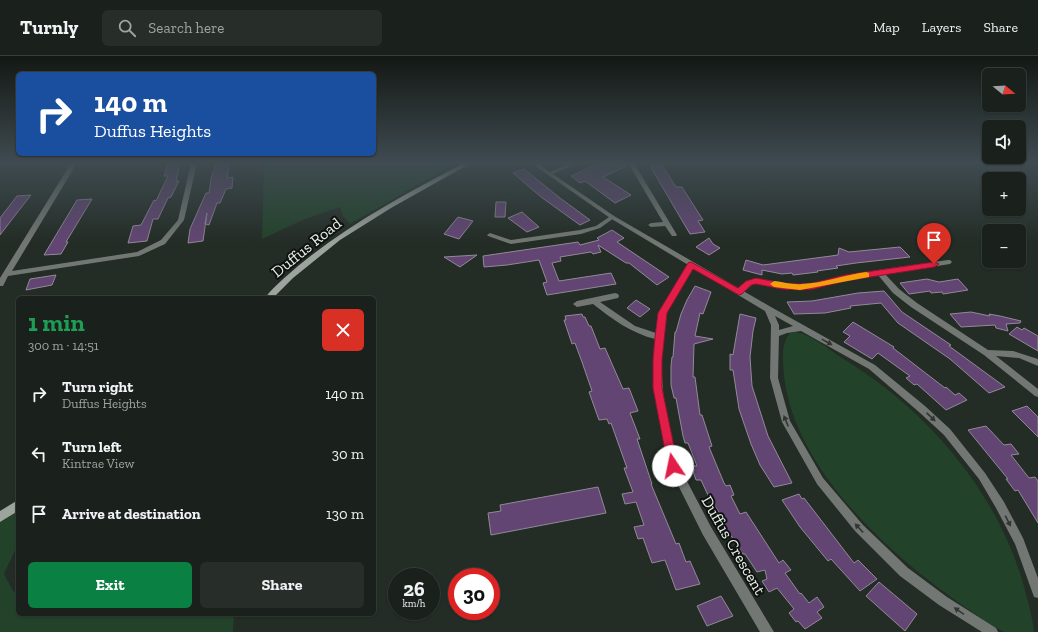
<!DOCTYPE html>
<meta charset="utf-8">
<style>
body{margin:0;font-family:"Zilla Slab",serif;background:#272e29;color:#f1f3f6;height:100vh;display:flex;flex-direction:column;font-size:15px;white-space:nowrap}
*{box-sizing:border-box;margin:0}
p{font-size:13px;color:#9fa3a3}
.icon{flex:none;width:22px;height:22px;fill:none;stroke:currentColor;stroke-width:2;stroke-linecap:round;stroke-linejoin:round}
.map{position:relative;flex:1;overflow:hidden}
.side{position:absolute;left:16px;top:240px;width:360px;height:320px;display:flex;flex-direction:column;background:#1a211c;border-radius:6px;box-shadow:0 1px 3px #0004,0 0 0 1px #383e3b}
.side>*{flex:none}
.guide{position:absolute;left:16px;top:16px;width:360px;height:84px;border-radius:6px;box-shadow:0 1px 3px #0004,0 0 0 1px #383e3b;background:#1a4fa0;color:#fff;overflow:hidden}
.needle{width:26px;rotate:108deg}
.tools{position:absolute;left:982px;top:12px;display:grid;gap:8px}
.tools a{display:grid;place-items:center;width:44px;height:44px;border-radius:6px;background:#1a211c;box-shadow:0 1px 3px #0004,0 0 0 1px #383e3b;font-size:20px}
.speed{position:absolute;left:388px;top:512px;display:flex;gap:8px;font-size:20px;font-weight:700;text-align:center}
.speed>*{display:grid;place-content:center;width:52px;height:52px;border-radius:50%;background:#1a211c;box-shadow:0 1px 3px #0004,0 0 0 1px #383e3b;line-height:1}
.speed small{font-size:10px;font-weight:400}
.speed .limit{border:6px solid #d22;background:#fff;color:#111}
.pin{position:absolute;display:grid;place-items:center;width:34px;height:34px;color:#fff;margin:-41px -17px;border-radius:50% 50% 50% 0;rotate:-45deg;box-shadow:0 0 4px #0007}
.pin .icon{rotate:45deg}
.me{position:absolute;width:44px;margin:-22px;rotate:349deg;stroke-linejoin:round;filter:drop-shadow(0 0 3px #0008)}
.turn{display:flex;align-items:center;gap:14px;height:84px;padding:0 12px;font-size:18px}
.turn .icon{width:52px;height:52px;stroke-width:2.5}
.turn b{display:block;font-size:28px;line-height:34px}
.round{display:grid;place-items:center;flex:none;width:42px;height:42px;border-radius:6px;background:#272e29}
.head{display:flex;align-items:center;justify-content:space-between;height:68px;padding:0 12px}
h1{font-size:24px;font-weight:700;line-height:30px;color:#1e9e55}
.primary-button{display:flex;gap:8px;margin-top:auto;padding:8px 12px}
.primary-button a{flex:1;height:46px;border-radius:6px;background:#0b8043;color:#fff;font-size:16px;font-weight:700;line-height:46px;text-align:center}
.primary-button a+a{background:#272e29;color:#f1f3f6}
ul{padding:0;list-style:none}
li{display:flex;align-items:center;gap:12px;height:60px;padding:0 12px}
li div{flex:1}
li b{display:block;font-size:15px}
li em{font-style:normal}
header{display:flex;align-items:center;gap:24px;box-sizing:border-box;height:56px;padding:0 20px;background:#1a211c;border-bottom:1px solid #383e3b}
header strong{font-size:19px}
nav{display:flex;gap:22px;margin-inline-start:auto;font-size:14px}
.search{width:280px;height:36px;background:#272e29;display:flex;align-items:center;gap:10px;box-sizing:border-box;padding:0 14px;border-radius:6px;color:#9fa3a3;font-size:15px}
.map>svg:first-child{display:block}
</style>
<header>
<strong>Turnly</strong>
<div class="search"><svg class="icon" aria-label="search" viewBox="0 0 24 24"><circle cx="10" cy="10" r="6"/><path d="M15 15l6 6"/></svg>Search here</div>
<nav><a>Map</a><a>Layers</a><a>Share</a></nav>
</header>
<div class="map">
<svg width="1038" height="576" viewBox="0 0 1038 576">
<rect width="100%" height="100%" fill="#232c25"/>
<path fill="#22422a" d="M 264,107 L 455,107 L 350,168 L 343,160 L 340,151 L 305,163 L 262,183 Z
M 795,276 C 811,278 828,293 842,302 C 928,354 1001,439 1026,538 C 1029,550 1033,563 1034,576 C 1025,576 1015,576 1006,576 C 996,574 974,557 965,551 C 891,500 795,415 784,320 C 783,306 780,289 790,277 Z
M 18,449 L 18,488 L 4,518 L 13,535 L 18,536 L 18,558 L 234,558 L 233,576 L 0,576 L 0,461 Z"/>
<path fill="#634574" stroke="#918a96" d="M 168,107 L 180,107 L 176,125 L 179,125 L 171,141 L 168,142 L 158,163 L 153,163 L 147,185 L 128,187 L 133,170 L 141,169 L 154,144 L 156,145 L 168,120 L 164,120 Z
M 216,107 L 230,107 L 227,122 L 233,121 L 232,132 L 226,133 L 220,147 L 217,147 L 209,169 L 205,168 L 207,157 L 203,185 L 188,187 L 190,173 L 206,137 L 209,137 L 211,123 Z
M 600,107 L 627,107 L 628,109 L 603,121 L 631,139 L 615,147 L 585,125 L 580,127 L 571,120 Z
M 662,109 L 676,131 L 682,131 L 703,164 L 698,165 L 705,176 L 690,178 L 650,110 Z
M 524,113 L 560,142 L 590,164 L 580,169 L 541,141 L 513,117 Z
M 31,139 L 20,153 L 0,179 L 0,162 L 17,140 Z
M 92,143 L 66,186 L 68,186 L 61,198 L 44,199 L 77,144 Z
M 496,146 L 506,146 L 505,161 L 495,161 Z
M 522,156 L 531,164 L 539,171 L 527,176 L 508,162 Z
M 458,161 L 473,165 L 459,183 L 444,178 Z
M 612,174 L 624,182 L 617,186 L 669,221 L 657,229 L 629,207 L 626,207 L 598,189 L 601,196 L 593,198 L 591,196 L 560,201 L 561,205 L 552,207 L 559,225 L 611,217 L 616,228 L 547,239 L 543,227 L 547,226 L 539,204 L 507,209 L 484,211 L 483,200 L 578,186 L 580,189 L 599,184 L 597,182 Z
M 709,182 L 713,188 L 720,192 L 709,199 L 696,191 Z
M 900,191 L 910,201 L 856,207 L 836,210 L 838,212 L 817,215 L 818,216 L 793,219 L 792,217 L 782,218 L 762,214 L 762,219 L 743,214 L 746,204 L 763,209 L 831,200 L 838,199 L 839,192 L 849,196 Z
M 477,199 L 460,211 L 444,201 Z
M 56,219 L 52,229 L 26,234 L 30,223 Z
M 927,223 L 939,226 L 958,223 L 968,234 L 943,238 L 942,236 L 931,237 L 930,235 L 909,238 L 900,227 Z
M 695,230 L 711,236 L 703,258 L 700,257 L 695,280 L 713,283 L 694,288 L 693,321 L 695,321 L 700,359 L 702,359 L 712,390 L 709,391 L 724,427 L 726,430 L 730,429 L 734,439 L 731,440 L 740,458 L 746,456 L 779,507 L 783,504 L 791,514 L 785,517 L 800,538 L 801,537 L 809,547 L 817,541 L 824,551 L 817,556 L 822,562 L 805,573 L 798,565 L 796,566 L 789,557 L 794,553 L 777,532 L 769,536 L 762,525 L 767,523 L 765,514 L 757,516 L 745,498 L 743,498 L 724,469 L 726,468 L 715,450 L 713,450 L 701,424 L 696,424 L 693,415 L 694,415 L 693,410 L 697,410 L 690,392 L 688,387 L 685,387 L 683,380 L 676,342 L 674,342 L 671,329 L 671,310 L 672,301 L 673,301 L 675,276 L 676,276 L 681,258 L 687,244 Z
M 884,235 L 902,256 L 951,289 L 949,290 L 1005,331 L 989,337 L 950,303 L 898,267 L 881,247 L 850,250 L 851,252 L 825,257 L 794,258 L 787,246 L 812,245 L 858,237 Z
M 636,244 L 650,253 L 640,261 L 627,252 Z
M 971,256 L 990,260 L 989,258 L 1000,260 L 1021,265 L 1020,267 L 1006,268 L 1008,275 L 996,272 L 995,269 L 961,271 L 950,258 Z
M 582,258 L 583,261 L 585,261 L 589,270 L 591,270 L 600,293 L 605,292 L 623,333 L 629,332 L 638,355 L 630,357 L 640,383 L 637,383 L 652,428 L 651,428 L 676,488 L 679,487 L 686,506 L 690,505 L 700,528 L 676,534 L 665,504 L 652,507 L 643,482 L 638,483 L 634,471 L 644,469 L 636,446 L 625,448 L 622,438 L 633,436 L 624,412 L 627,412 L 611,367 L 609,368 L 607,363 L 599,364 L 589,336 L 592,335 L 582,306 L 575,287 L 572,288 L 564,264 L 566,264 L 565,260 Z
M 740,258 L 756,262 L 753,275 L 750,301 L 752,330 L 768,380 L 792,427 L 774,431 L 760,409 L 751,388 L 739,353 L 733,314 L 730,314 L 730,298 L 733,299 Z
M 853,266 L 894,291 L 893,292 L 945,332 L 946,331 L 955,339 L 959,337 L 967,344 L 946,354 L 917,328 L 914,329 L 906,322 L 910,320 L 878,297 L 872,303 L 844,286 L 850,280 L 843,276 Z
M 1017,271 L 1022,274 L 1024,272 L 1038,280 L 1038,295 L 1009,278 Z
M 1027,350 L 1038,361 L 1038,381 L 1012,355 Z
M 986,370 L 1004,389 L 1011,388 L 1019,398 L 1011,399 L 1029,422 L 1035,421 L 1038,425 L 1038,467 L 1018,434 L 1015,435 L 1006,423 L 1008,423 L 968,374 Z
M 598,431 L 606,457 L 491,479 L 488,457 L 501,455 L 500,449 Z
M 799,438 L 802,443 L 804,442 L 854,507 L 858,504 L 877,523 L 860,535 L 831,503 L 828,505 L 800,471 L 782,444 Z
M 879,526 L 917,558 L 905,575 L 866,540 Z
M 721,540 L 733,560 L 707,570 L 697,550 Z"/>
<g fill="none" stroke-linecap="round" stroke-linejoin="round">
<path fill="#737773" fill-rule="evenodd" d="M 71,107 L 77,107 L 12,215 L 137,196 L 161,184 L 178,164 L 191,107 L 197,107 L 184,164 L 165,188 L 139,200 L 8,220 L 3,230 L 0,230 L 0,222 Z
M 570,107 L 577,107 L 553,118 L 549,118 L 548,117 Z
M 628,107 L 634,107 L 677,179 L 676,180 L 672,180 L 665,170 L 651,171 L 648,169 L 651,167 L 663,166 Z
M 612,159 L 614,160 L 614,162 L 600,172 L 581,178 L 511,188 L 488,180 L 487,179 L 490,177 L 511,184 L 580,174 L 596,170 Z
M 948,204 L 950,204 L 952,206 L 950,208 L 885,218 L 899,233 L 917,247 L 988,294 L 1013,295 L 1038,303 L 1038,310 L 1019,302 L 996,300 L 1038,333 L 1038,341 L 1035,340 L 984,299 L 911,251 L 893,237 L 878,219 L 845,224 L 813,233 L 800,234 L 782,233 L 756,227 L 752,229 L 742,238 L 739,239 L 735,236 C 752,213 776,229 800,228 C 816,228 830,222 845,220 C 879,213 914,209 948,204 Z
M 689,207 L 693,207 L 695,209 L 666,257 L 661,304 L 664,348 L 678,408 L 711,471 L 774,576 L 760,576 L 703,479 L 668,409 L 656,348 L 654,332 L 653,304 L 655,283 C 631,277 612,263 593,248 L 577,251 L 573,248 L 577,245 L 615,237 L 618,238 L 619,240 L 618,242 L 600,246 L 635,270 L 656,277 L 658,257 Z"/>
<path fill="#737773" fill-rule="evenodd" d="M 531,107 L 537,107 L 614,160 L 771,251 L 875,309 L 925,350 L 950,373 L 985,417 L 1004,446 L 1023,482 L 1038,522 L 1038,542 L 1034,541 L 1015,488 L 996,452 L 979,423 L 944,379 L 919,356 L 869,313 L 801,275 L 787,277 L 779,280 L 778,322 L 790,365 L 823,422 L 863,469 L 908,512 L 947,541 L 996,572 L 998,576 L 982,576 L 939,549 L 900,520 L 855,475 L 817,428 L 782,366 L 770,322 L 771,269 L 765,255 L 610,162 ZM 775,260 L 793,270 L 779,274 L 779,269 Z"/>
<path fill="#9ca49d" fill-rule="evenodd" d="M 464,107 L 471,107 L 391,152 L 340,184 L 293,222 L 273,242 L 265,242 C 274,230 287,220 298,210 C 349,168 407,137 464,107 Z
M 18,444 L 18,455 L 0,466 L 0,455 Z"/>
</g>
<defs><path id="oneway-solid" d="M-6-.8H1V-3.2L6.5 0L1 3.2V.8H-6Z"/></defs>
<g fill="#323633">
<use href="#oneway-solid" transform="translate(827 286) rotate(29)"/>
<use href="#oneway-solid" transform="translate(931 361) rotate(43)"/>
<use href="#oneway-solid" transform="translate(786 365) rotate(-112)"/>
<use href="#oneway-solid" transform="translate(1008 465) rotate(63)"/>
<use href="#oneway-solid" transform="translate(859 472) rotate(-133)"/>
<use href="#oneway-solid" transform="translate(959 555) rotate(-146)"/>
</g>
<linearGradient id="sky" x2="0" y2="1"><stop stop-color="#131814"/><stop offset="0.57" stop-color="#3f4b51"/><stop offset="1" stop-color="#3f4b51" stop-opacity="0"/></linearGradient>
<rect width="1038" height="187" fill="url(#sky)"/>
<path fill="#e11d48" stroke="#92132f" d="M 691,206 L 738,232 L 746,225 L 756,222 L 782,227 L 800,228 L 813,227 L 845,219 L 934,206 L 939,208 L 934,211 L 845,225 L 813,233 L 800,234 L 782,233 L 756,228 L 751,229 L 742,238 L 739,239 L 693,213 L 667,257 L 662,304 L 662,332 L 678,410 L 677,413 L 673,414 L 669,413 L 668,410 L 653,332 L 653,304 L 655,281 L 658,257 L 688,207 Z"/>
<path fill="#f59e0b" d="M 866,216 L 869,217 L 869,221 L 800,234 L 774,231 L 770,228 L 774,225 C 783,226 793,229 802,228 C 824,227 845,219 866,216 Z"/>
<g text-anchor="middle" stroke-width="4" stroke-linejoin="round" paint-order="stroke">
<g font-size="16" fill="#e9f0ea" stroke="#0f1310">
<text transform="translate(306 191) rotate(-39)" y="6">Duffus Road</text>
<text transform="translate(734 489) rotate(60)" y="6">Duffus Crescent</text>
</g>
</g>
</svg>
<div class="tools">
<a><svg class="needle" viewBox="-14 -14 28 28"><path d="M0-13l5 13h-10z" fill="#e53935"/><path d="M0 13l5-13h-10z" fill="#9fa3a3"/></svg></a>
<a><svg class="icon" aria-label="sound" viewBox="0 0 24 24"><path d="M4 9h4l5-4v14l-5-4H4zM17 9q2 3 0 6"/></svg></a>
<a>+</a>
<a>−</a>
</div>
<div class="speed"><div>26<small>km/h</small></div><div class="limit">30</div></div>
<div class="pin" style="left:934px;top:208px;background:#d93025"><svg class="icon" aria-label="arrive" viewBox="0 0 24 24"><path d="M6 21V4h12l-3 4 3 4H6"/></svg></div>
<svg class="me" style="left:673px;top:410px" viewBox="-20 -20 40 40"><circle r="19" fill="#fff"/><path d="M0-13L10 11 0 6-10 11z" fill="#e11d48"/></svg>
<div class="guide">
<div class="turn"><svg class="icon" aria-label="right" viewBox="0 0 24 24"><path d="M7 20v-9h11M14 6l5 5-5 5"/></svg><div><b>140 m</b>Duffus Heights</div></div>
</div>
<section class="side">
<div class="head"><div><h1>1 min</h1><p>300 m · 14:51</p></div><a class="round" style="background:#d93025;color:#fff"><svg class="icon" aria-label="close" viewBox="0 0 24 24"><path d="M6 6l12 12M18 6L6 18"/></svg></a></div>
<ul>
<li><svg class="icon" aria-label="right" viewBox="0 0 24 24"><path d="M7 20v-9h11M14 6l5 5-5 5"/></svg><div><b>Turn right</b><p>Duffus Heights</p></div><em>140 m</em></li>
<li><svg class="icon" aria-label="left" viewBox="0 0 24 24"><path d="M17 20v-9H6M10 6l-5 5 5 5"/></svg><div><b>Turn left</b><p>Kintrae View</p></div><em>30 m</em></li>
<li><svg class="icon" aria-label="arrive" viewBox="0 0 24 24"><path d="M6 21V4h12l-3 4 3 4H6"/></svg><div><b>Arrive at destination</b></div><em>130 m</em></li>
</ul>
<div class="primary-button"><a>Exit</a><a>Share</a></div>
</section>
</div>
